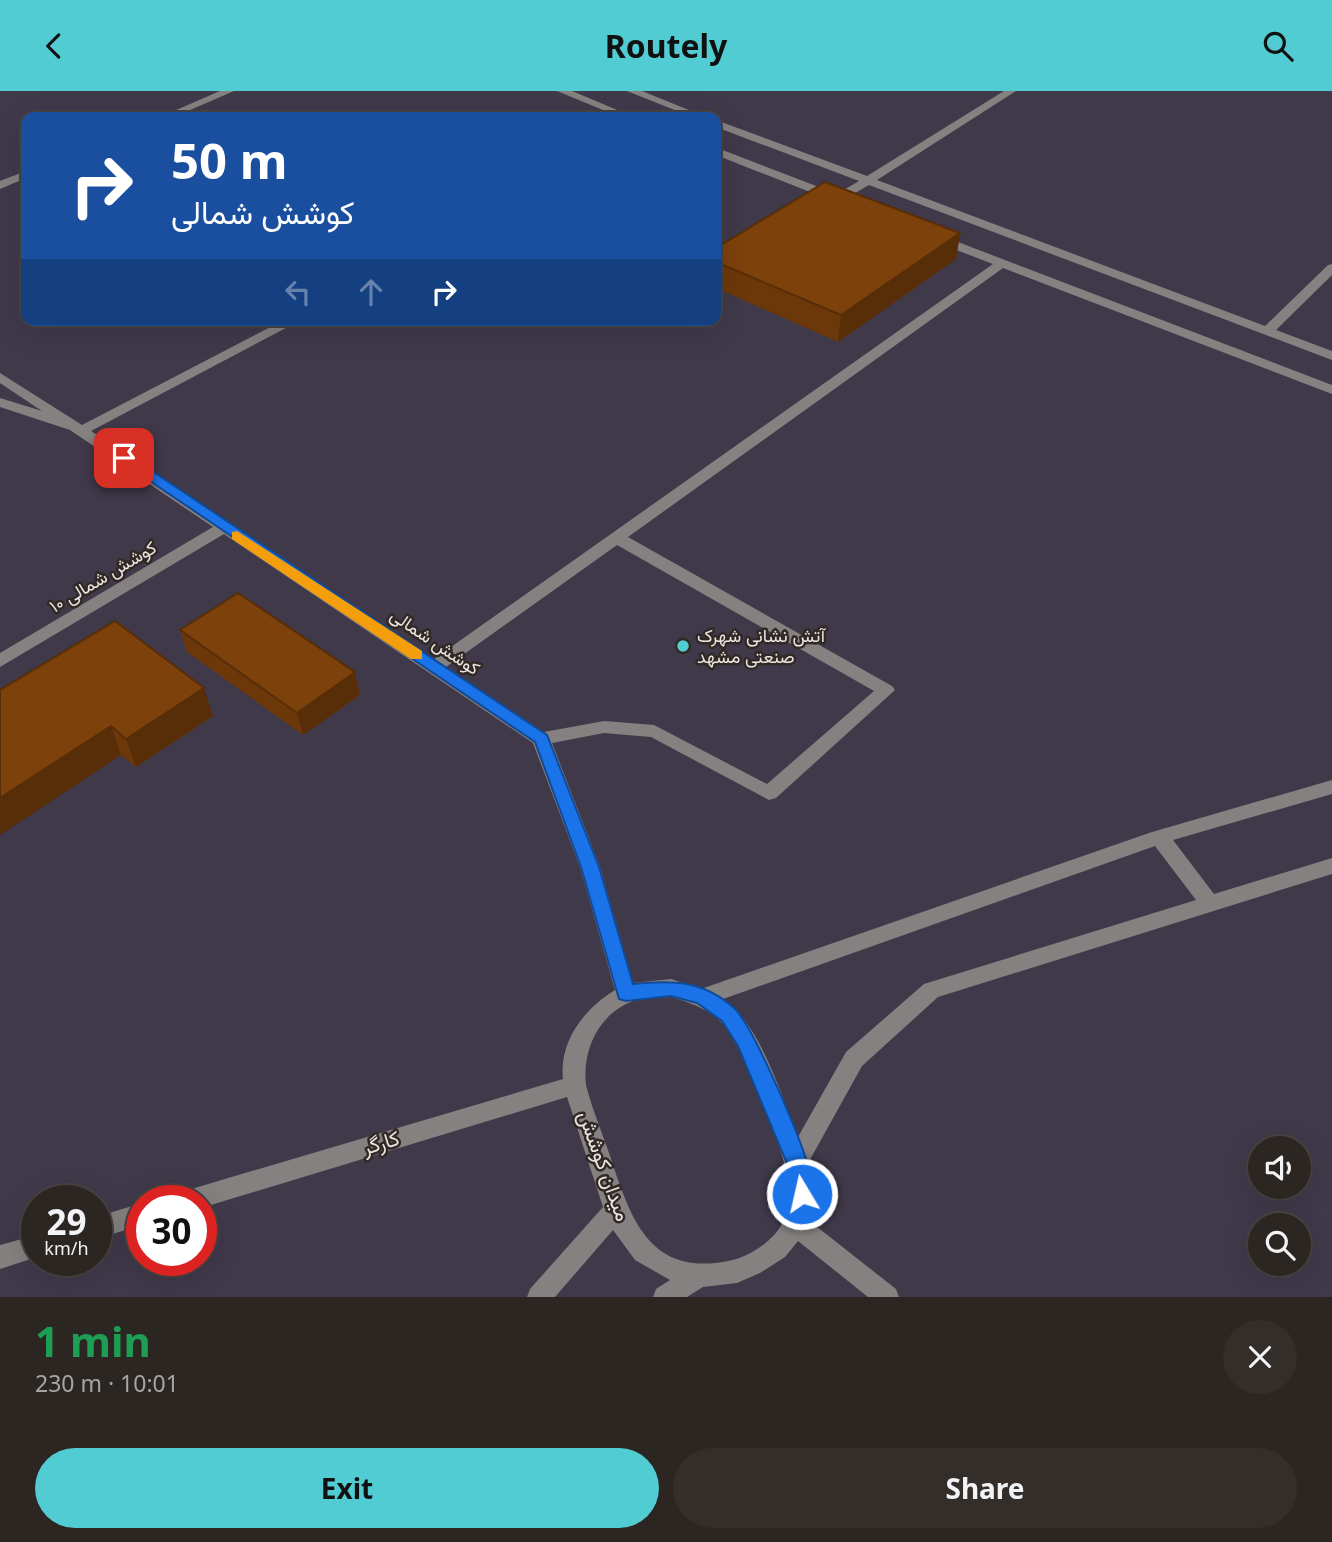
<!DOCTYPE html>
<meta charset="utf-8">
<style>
body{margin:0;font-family:"Noto Sans",Vazirmatn,sans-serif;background:#342e2a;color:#f1f3f6;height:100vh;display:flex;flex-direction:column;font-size:26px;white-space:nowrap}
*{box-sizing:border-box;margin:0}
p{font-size:23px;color:#a6a5a5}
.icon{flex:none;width:38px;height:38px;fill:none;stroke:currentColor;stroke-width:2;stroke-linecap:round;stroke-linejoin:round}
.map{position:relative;height:1206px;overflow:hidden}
.drawer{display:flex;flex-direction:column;background:#2c2622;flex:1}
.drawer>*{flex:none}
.hud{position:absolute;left:21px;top:21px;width:700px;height:214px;border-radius:14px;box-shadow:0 7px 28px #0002,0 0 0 2px #484340;background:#1a4fa0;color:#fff;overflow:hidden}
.tools{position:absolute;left:1248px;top:1045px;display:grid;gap:14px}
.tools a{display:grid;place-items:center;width:63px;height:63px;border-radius:50%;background:#2c2622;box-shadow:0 7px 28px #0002,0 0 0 2px #484340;font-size:35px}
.speed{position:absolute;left:21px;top:1094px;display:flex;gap:14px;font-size:35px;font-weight:700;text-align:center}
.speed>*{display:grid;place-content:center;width:91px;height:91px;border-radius:50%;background:#2c2622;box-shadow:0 7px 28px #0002,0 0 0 2px #484340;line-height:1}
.speed small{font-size:18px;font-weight:400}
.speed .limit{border:10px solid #d22;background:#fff;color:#111}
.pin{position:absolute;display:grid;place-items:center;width:60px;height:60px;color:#fff;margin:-30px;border-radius:14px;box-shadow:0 4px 10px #0006}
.me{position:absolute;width:77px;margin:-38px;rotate:351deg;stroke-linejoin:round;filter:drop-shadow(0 0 5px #0008)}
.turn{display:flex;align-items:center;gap:24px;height:147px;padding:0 35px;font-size:32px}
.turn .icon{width:91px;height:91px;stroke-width:2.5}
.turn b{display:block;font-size:49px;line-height:60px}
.lanes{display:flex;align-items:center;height:66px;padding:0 35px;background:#0003;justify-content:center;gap:35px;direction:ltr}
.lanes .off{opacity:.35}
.round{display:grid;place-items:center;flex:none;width:74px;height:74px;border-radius:37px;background:#342e2a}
.headline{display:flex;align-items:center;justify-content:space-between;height:119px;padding:0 35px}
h1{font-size:42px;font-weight:700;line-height:52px;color:#1e9e55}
.cta{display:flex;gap:14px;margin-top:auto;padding:14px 35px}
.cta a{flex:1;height:80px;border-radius:42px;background:#51ccd3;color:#111;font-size:28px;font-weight:700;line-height:80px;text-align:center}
.cta a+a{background:#342e2a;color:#f1f3f6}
header{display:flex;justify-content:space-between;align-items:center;height:91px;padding:0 35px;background:#51ccd3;color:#111;font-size:32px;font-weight:700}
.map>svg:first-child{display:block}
</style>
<header><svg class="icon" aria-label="back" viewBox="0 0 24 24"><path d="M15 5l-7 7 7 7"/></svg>Routely<svg class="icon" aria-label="search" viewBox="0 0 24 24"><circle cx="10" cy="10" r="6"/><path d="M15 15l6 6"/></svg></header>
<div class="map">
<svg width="1332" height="1206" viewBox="0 0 1332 1206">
<rect width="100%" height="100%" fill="#3b332e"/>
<path fill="#40394a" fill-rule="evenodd" d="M 0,0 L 1332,0 L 1332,1206 L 0,1206 ZM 26,26 L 716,26 L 716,229 L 26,229 ZM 1260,1057 L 1298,1057 L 1298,1096 L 1260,1096 ZM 37,1110 L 96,1110 L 96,1169 L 37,1169 ZM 142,1110 L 201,1110 L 201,1169 L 142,1169 ZM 1260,1134 L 1298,1134 L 1298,1172 L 1260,1172 Z"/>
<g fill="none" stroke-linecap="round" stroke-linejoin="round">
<path fill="#868181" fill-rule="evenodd" d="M 220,0 L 234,0 L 174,26 L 160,26 Z
M 557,0 L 572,0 L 634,26 L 620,26 Z
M 627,0 L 642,0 L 706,26 L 692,26 Z
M 1004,0 L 1016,0 L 877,89 L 1265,235 L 1328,174 L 1332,173 L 1332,184 L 1276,239 L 1332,260 L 1332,269 L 869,94 L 838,112 L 716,64 L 716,57 L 720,58 L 837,103 L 859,90 L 716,36 L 716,29 L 867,85 Z
M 26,80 L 26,87 L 0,98 L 0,90 Z
M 937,143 L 1332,294 L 1332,303 L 1003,177 L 628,446 L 892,595 L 895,599 L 776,707 L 769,709 L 651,646 L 604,642 L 552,652 L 600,776 L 633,892 L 671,888 L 701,898 L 1152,741 L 1332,689 L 1332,703 L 1173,749 L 1214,803 L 1332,767 L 1332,783 L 938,906 L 862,975 L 807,1074 C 811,1093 813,1110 807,1128 L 896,1198 L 899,1206 L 868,1206 L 798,1150 L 785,1166 L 760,1182 L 737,1192 L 703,1196 L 687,1206 L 653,1206 L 656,1198 L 670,1189 L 635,1169 L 613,1139 L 555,1206 L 527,1206 L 530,1198 L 603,1116 L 567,1006 L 201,1117 L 201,1110 L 177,1110 L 180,1102 L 188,1099 L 563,988 C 559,950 584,918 615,899 L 580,776 L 533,652 L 224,443 L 0,576 L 0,562 L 213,436 L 70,339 L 0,316 L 0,307 L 42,320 L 0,292 L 0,282 L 82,334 L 284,229 L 301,229 L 91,340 L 434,568 L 993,173 L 933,150 L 933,144 ZM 617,454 L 874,600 L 767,693 L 654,634 L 604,630 L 544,641 L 446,576 ZM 1155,755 L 1196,809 L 924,893 L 846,961 L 798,1046 C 780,1003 762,935 723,908 ZM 671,906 C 692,912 711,919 726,936 C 740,953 746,974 754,994 C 769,1030 802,1092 783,1131 C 774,1150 749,1166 728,1170 C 648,1186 630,1125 610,1065 C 602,1041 592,1018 586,994 C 582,960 598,923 633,910 C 644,905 659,907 671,906 Z
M 142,1112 L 142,1134 L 96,1148 L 96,1126 Z
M 37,1144 L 37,1166 L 0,1178 L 0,1154 Z"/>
</g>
<path fill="#6c380a" d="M 960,142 L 956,168 L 838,251 L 716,197 L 716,157 Z
M 180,539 L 360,604 L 303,644 L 187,561 Z
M 0,599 L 213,625 L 136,676 L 121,664 Z"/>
<path fill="#582e08" d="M 960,142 L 956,168 L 838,251 L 841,224 Z
M 355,581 L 360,604 L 303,644 L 297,622 Z
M 204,597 L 213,625 L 136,676 L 126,648 Z
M 111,635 L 121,664 L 0,744 L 0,707 Z"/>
<path fill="#7d410c" stroke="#582e08" stroke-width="2" d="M 825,91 L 960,142 L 841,224 L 716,171 L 716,157 Z
M 238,502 L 355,581 L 297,622 L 180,539 Z
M 115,530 L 204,597 L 126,648 L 111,635 L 0,707 L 0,599 Z"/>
<path fill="#1a73e8" stroke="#114b97" stroke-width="2" d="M 119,364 L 128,364 L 547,644 L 599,776 L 633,893 C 672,889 703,889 734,917 C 753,934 797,1040 806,1068 C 810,1080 814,1099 809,1110 L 802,1113 L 794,1110 L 786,1070 L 738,955 L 722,930 L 697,912 L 671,905 L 626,910 L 619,908 L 581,776 L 535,651 L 119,369 Z"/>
<path fill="#f59e0b" d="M 237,440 L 422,560 L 422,568 L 411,568 L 232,448 L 232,441 Z"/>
<circle fill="#51ccd3" stroke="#312925" stroke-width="2.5" cx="683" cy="555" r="7"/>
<g text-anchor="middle" stroke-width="5" stroke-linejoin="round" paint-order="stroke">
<g font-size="18" fill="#eae5e1" stroke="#312925">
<text transform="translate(103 486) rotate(-31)" y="6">کوشش شمالی ۱۰</text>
<text transform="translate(435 551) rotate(34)" y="6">کوشش شمالی</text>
</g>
<g font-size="18" fill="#eae5e1" stroke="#312925" text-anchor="start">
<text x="697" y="551">آتش نشانی شهرک<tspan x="697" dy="21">صنعتی مشهد</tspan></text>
</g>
<g font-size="21" fill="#eae5e1" stroke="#312925">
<text transform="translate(381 1052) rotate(-17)" y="7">کارگر</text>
<text transform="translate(604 1075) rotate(70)" y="7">میدان کوشش</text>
</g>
</g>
</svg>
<div class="tools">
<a><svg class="icon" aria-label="sound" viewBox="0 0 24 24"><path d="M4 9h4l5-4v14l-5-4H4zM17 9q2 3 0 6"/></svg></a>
<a><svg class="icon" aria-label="search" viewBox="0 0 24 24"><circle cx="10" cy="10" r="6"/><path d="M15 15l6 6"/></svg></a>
</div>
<div class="speed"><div>29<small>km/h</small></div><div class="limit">30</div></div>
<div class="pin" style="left:124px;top:367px;background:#d93025"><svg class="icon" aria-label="arrive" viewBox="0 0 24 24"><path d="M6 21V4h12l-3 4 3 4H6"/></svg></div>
<svg class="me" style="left:802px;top:1103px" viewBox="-20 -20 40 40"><circle r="17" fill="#1a73e8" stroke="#fff" stroke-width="3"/><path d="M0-11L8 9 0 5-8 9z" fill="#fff"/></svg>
<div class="hud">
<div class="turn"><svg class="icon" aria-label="right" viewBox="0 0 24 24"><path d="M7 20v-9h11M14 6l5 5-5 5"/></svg><div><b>50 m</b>کوشش شمالی</div></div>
<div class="lanes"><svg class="icon off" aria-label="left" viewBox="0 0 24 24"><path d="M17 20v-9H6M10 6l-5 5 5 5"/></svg><svg class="icon off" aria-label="ahead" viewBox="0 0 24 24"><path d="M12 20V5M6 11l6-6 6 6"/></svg><svg class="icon" aria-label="right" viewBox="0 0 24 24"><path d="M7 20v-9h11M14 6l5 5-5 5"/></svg></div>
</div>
</div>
<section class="drawer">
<div class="headline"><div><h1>1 min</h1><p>230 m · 10:01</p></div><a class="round"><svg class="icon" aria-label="close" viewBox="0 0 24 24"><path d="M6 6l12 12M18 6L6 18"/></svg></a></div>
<div class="cta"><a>Exit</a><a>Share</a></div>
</section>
